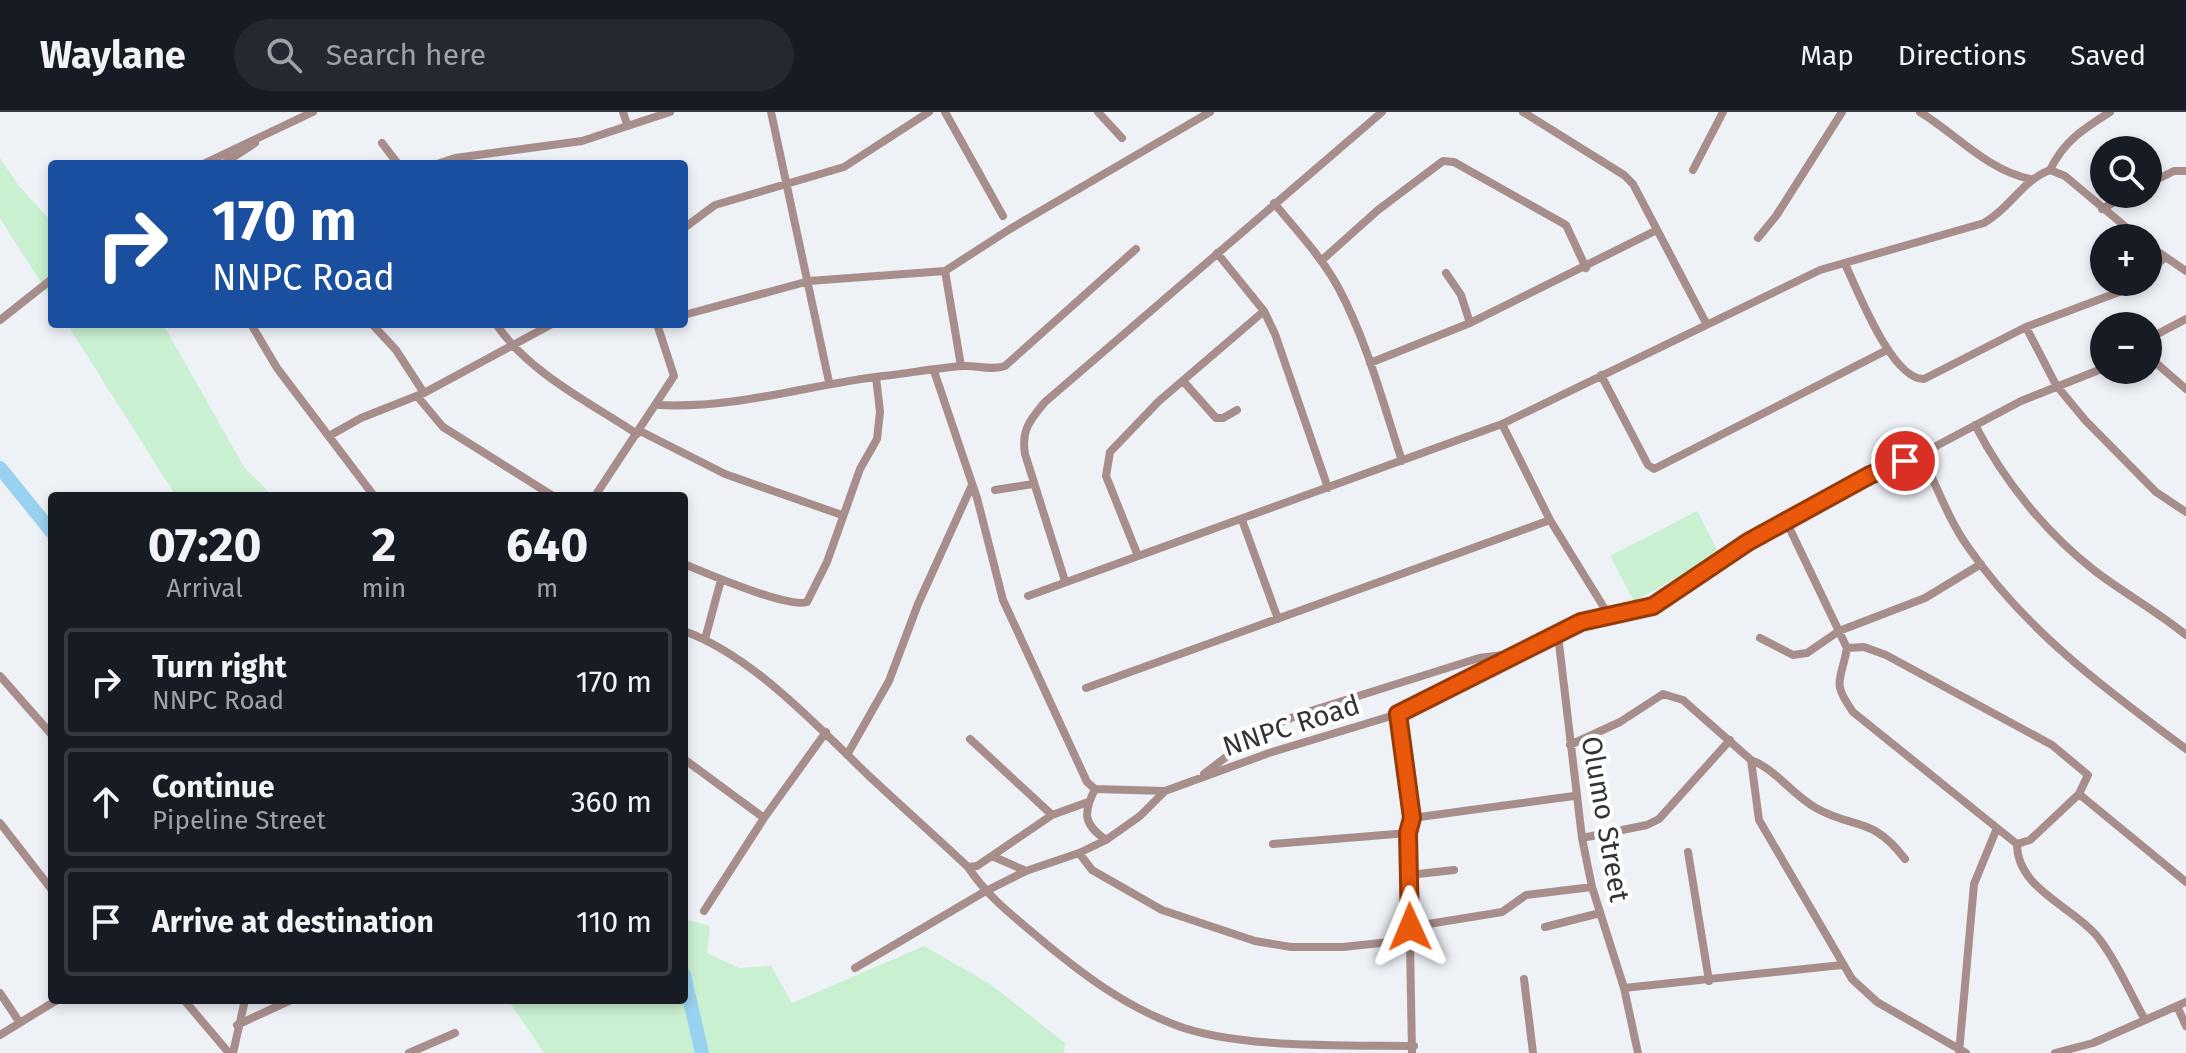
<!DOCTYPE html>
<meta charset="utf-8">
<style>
body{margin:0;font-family:"Fira Sans",sans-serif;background:#242831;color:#f1f3f6;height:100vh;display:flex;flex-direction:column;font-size:30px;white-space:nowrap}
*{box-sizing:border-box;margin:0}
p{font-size:26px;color:#9ea1a6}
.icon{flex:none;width:44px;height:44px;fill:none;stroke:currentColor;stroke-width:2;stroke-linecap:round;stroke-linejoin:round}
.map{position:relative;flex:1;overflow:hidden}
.drawer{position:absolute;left:48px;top:380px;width:640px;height:512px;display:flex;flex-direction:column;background:#171b24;border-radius:8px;box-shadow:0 4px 12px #0003}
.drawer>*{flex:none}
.banner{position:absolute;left:48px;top:48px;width:640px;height:168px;border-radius:8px;box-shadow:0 4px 12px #0003;background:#1a4fa0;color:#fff;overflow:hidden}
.buttons{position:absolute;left:2090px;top:24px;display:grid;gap:16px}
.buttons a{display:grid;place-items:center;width:72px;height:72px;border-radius:50%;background:#171b24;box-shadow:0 4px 12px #0003;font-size:40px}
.pin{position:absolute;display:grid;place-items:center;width:68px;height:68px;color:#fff;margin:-34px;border:4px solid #fff;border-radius:50%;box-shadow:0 2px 8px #0007}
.me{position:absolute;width:88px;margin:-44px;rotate:359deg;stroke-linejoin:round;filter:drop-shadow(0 0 6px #0008)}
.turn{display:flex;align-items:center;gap:28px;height:168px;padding:0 32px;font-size:36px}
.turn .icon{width:104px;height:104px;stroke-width:2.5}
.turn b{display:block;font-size:56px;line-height:68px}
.eta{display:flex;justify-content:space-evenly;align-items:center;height:136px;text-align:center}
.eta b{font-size:48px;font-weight:700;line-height:56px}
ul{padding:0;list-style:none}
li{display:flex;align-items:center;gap:24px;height:108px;margin:0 16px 12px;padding:0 16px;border:4px solid #363941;border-radius:8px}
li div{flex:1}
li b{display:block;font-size:30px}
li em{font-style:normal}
header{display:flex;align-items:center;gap:48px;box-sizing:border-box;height:112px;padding:0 40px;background:#171b24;border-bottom:2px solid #363941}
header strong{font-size:38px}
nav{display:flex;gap:44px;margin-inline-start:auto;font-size:28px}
.search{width:560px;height:72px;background:#242831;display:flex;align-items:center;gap:20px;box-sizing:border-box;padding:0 28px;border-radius:44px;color:#9ea1a6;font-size:30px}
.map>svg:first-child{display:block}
</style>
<header>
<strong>Waylane</strong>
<div class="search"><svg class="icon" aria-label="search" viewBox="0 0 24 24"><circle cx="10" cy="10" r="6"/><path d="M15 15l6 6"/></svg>Search here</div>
<nav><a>Map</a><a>Directions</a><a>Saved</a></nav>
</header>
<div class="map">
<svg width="2186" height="941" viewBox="0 0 2186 941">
<rect width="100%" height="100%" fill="#eef2f7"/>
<path fill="#c9f0d0" d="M 0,46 L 19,74 L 52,110 L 52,188 L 0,106 Z
M 67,212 L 163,212 L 244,355 L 273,384 L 176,384 Z
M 1697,399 L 1720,443 L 1634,489 L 1610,444 Z
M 684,807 L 710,814 L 707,841 L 739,856 L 771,854 L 792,891 L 924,834 L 990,872 L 1065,931 L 1064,941 L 544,941 L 508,888 L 684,888 Z"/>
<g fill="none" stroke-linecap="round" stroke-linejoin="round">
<path stroke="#99d2f0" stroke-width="14" d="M 0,356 L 52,420
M 684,863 L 702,941"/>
<path stroke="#a88e8b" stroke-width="8" d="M 623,0 L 627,12
M 771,0 L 829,270
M 945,0 L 1003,104
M 1098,0 L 1122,26
M 1523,0 L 1624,63 L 1633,72 L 1706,211
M 1920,0 C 1956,22 1987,58 2030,67
M 382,31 L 398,52
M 203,52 L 313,0
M 223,52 L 255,31
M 437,52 L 455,46 L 582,29 L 670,0
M 1693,58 L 1723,0
M 2050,58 L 2065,64 L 2139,126
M 2050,58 C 2064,29 2083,17 2110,0
M 2148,72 L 2174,59 L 2186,59
M 1274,91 C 1296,118 1321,144 1338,175 C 1367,229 1383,291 1402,349
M 2102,97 L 2129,82
M 684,116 L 715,93 L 844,55 L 929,0
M 1758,126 L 1776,104 L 1842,0
M 2148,133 L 2186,159
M 1217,141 L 1264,199 L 1275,222 L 1328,376
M 1321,149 L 1378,98 L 1443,49 L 1454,50 L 1566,113 L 1586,156
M 1845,152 C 1858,179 1892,268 1924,267 L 2026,215 L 2127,177 L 2137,170
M 945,159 L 961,254
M 1446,161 L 1461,183 L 1470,211
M 2148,161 L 2164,146
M 684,203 L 809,169 L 945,159 L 1010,117 L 1210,0
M 0,208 L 52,167
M 251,212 L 277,256 L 374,384
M 372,212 L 396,238 L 424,281
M 496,212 C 529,261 589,290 637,322
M 2026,215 L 2056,273 L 2085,308 L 2156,380 L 2186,400
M 2148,227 L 2186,207
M 2148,244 L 2186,277
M 1370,251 L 1470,211 L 1657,118
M 934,259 L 977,386 L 1003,488 L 1087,670 L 1095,677 L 1165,679
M 1601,263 L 1648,353 L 1654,357 L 1887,238
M 1183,269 L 1216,306 L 1223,306 L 1237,298
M 417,284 L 443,315 L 553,384
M 658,293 C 736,297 807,273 883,264 C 910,261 937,256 963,254 C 978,253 990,259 1005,254 L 1136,137
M 1502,312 L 1550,408 L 1608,502
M 1975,313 C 2004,369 2046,421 2095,459 C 2125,482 2157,499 2186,523
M 640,319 L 725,362 L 842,403
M 329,324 L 361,306 L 424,281 L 552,212
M 1921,342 C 1936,372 1948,407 1968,435 C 2026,519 2105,577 2186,637
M 995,378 L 1033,372
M 595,384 L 674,264 L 657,212
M 1242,408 L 1278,507
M 1787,411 L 1847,536 C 1841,570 1831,569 1853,600 L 1997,716 L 1974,772 L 1959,941
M 1138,444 L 1106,364 L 1110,340 L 1159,289 L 1264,199
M 684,452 C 706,461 789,497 807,490 L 827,450 L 860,357 L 877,327 L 880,300 L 876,265
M 1065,469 L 1025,342 C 1021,318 1030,308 1045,290 L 1382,0
M 1028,484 L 1502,312 L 1820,158 L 1984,111 C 2012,95 2021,69 2050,58
M 684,519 C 753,544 816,613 868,663 C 901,694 935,724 968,755 C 988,786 1017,807 1045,831 C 1085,864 1124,893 1173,912 C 1234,937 1346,933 1414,934
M 1558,523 L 1582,726 L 1592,775 L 1624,876 L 1638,941
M 1760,526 L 1793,543 L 1807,541 L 1839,519 L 1925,486 L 1981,452
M 705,527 L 721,468
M 1847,536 L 1864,535 L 1886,543 L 2052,633 L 2088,663 L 2079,682 L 2186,770
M 0,564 L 52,623
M 1086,576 L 1550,408
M 1398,602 L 1412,706 L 1408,721 L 1412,941
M 970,627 L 1052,703
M 1570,633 L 1620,610 L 1663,582 L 1683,588 L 1751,648 L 1759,708 L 1852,867 L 1877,890 L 1966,941
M 847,643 L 889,569 L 918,492 L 972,373
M 684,647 L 764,706
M 1751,648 C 1777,658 1792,683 1816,696 C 1855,718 1871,703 1905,747
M 1204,662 L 1261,618 L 1301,602 L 1479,546 L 1511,542
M 1095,677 C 1083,701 1083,712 1106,728
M 1412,706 L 1574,684
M 0,711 L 52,778
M 1997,716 L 2017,732 C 2017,777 2072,794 2097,824 C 2116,848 2129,879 2144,906
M 1582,726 L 1647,713 L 1659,707 L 1730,628
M 1273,732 L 1408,721
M 2017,732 L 2030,728 L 2079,682
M 1688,740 L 1709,869
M 1079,741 L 1092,758 L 1162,798 L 1255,829 L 1291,835 L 1343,835 L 1408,828
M 992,744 L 1026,759
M 968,755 L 977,754 L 1052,703 L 1088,690
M 1409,763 L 1454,758
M 704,799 L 764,706 L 826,620
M 1410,815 L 1502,800 L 1526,783 L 1592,775
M 1545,815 L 1600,801
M 855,856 L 984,780 L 1026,759 L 1079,741 L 1106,728 L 1140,704 L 1165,679 L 1269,641 L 1398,602 L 1581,510 L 1653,494 L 1748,430 L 1870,363 L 1921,342 L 2021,289 L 2104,256
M 1524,867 L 1533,941
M 1624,876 L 1842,853
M 0,881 L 20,911
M 184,888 L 229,941
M 2177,894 L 2186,914
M 237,913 L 291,888
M 0,923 L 57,888
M 233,941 L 245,888
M 409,941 L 455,921
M 2055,941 L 2093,931 L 2186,890"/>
</g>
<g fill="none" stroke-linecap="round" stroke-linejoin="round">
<g stroke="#983908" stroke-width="20">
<path id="route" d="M 1410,815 L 1408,721 L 1412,706 L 1398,602 L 1581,510 L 1653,494 L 1748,430 L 1870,363 L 1905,349"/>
</g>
<use href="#route" stroke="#ea580c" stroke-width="14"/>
</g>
<g text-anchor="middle" stroke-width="8" stroke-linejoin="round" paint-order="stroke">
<g font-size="28" fill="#313335" stroke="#fff">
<text transform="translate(1291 613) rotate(-18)" y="10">NNPC Road</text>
<text transform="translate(1606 707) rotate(80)" y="10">Olumo Street</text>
</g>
</g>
</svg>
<div class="buttons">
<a><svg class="icon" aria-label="search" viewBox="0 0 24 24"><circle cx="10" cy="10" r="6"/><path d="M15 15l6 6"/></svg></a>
<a>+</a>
<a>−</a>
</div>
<div class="pin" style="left:1905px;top:349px;background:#d93025"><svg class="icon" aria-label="arrive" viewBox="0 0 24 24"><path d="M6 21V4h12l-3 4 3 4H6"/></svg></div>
<svg class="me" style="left:1410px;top:815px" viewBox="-20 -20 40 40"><path d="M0-17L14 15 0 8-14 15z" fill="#ea580c" stroke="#fff" stroke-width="4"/></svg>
<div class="banner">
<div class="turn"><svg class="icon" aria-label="right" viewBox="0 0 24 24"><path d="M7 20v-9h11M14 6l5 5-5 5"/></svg><div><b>170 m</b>NNPC Road</div></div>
</div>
<section class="drawer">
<div class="eta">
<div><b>07:20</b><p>Arrival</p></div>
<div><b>2</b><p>min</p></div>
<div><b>640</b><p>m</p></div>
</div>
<ul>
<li><svg class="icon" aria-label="right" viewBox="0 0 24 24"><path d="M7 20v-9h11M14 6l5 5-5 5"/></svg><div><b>Turn right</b><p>NNPC Road</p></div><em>170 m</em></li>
<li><svg class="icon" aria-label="ahead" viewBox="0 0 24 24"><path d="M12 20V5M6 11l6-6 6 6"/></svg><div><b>Continue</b><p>Pipeline Street</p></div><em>360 m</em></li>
<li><svg class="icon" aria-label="arrive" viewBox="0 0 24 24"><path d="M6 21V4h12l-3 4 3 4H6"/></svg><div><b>Arrive at destination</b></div><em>110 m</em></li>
</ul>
</section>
</div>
